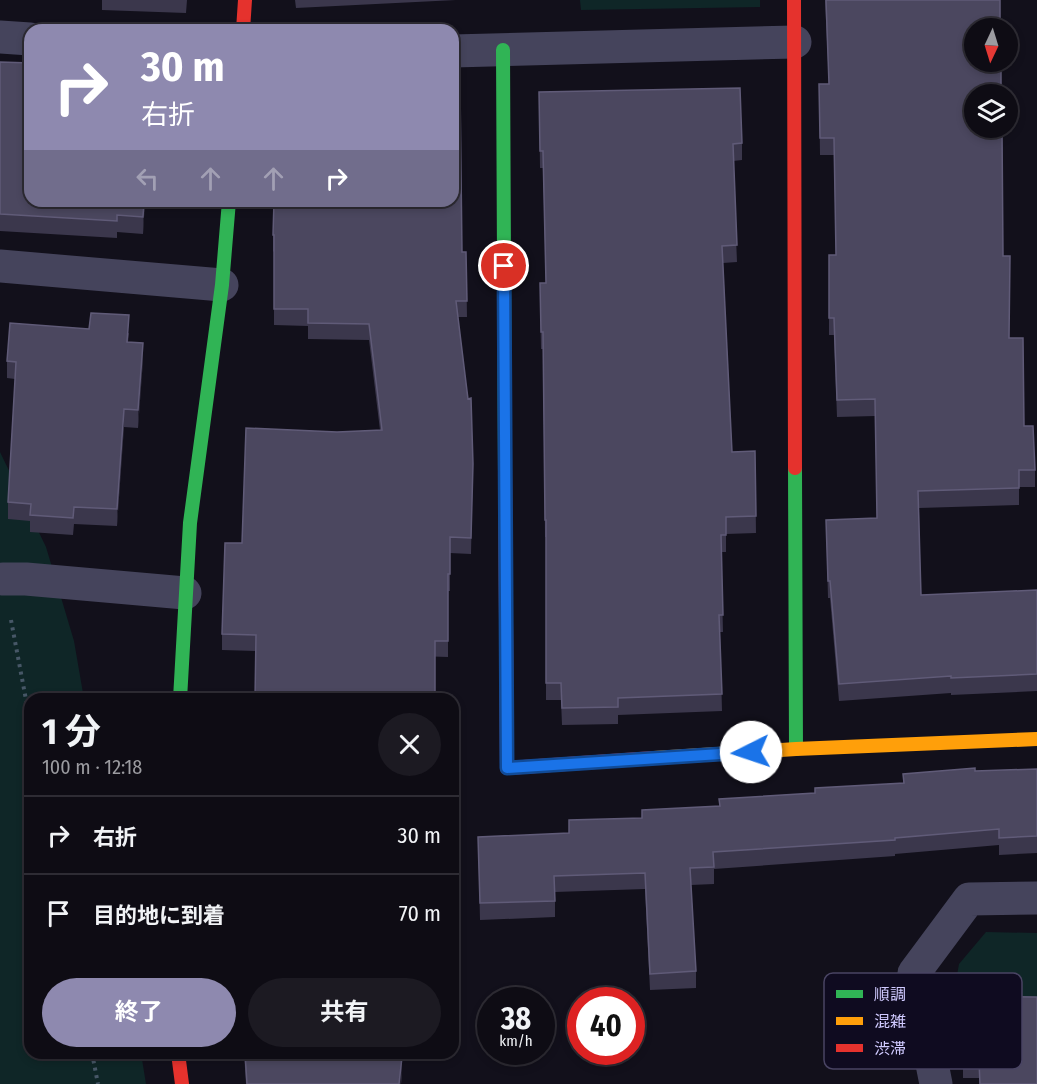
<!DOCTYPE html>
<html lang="ja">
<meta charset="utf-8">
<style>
body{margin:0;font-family:"Fira Sans Condensed","Noto Sans JP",sans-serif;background:#1c1a22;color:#f1f3f6;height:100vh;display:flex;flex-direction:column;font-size:22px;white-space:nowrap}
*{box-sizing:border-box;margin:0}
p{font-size:20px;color:#9b9ba0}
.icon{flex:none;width:33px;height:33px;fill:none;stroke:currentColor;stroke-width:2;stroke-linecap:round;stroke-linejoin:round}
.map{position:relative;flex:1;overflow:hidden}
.sheet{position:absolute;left:24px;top:693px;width:435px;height:366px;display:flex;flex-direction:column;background:#0e0c14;border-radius:18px;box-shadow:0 3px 9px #0003,0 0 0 2px #2e2c34}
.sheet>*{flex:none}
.hud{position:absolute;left:24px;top:24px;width:435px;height:183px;border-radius:18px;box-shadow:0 3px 9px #0003,0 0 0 2px #2e2c34;background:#8e89af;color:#fff;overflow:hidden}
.needle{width:39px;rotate:184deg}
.buttons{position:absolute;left:964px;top:18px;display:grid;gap:12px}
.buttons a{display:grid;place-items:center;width:54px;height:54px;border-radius:50%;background:#0e0c14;box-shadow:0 3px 9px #0003,0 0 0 2px #2e2c34;font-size:30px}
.speed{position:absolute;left:477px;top:987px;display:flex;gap:12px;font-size:30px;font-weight:700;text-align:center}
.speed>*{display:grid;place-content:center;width:78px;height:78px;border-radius:50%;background:#0e0c14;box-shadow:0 3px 9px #0003,0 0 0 2px #2e2c34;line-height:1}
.speed small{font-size:15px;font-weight:400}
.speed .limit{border:9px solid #d22;background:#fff;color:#111}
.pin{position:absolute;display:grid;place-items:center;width:51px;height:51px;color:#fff;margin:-26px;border:3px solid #fff;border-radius:50%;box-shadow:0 2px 6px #0007}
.me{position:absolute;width:66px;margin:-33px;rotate:266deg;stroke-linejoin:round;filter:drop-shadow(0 0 4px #0008)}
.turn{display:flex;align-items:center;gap:21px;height:126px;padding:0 18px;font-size:27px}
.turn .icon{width:78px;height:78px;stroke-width:2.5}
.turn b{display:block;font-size:42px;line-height:51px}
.lanes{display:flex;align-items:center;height:57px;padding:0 18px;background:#0003;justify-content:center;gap:30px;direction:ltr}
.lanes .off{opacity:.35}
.round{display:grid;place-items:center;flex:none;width:63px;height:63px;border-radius:32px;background:#1c1a22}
.summary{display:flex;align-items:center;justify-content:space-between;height:102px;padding:0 18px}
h1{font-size:36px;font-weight:700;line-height:45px}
.button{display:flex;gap:12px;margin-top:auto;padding:12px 18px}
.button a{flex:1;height:69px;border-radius:36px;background:#8e89af;color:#fff;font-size:24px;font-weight:700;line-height:69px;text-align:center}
.button a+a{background:#1c1a22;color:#f1f3f6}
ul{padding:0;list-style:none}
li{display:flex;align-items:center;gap:18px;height:78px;padding:0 18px;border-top:2px solid #2e2c34}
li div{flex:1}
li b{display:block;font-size:22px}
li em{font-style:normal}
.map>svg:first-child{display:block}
</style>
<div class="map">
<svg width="1037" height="1084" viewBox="0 0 1037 1084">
<rect width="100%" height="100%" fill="#12101b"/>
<path fill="#0f2627" d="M 580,0 L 760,0 L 760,7 L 581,10 Z
M 0,452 L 46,547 L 74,641 L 84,699 L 30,699 L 30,1053 L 141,1053 L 146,1084 L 0,1084 Z
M 986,932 L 1037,933 L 1037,1002 L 952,1003 L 959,964 Z"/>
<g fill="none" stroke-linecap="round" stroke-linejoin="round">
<path stroke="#475767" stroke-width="4" stroke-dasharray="3 4.5" stroke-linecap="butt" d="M 11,620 L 30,721
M 92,1053 L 98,1084"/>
<path stroke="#45445c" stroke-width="33" d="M 0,37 L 30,39
M 453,51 L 795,42
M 0,266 L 222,285
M 3,579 L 26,579 L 185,593
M 936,1084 L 914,973 L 969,899 L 1037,898"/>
<path stroke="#30b455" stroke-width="14" d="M 503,50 L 505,472
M 795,468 L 796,749
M 180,699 L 190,523 L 222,285 L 229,201"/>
<path stroke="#ff9f0a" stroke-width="14" d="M 654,758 L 796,749 L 1037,739"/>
<path stroke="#e5322d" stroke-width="14" d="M 794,0 L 795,468
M 243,30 L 245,0
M 505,472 L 507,768 L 654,758
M 178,1053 L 182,1084"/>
</g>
<path fill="#3b374c" d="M 102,0 L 187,0 L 186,13 L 102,10 Z
M 295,0 L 456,0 L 296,8 Z
M 825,0 L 1000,0 L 1003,256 L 1009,338 L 1024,426 L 1035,470 L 1035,487 L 1019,487 L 1019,505 L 919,508 L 921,595 L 1037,590 L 1037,691 L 951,695 L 951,693 L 839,701 L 830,598 L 828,598 L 826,520 L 877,518 L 875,416 L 837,417 L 834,335 L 829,335 L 829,255 L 836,255 L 834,155 L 820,155 L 819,84 L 829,84 Z
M 0,62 L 30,201 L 145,201 L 143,234 L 117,232 L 117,238 L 0,231 Z
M 539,92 L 742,143 L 742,160 L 733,161 L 737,262 L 723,263 L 732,452 L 755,451 L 756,533 L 726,534 L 726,552 L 721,552 L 723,632 L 720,632 L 722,711 L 618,715 L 618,724 L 562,725 L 561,700 L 546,700 L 546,537 L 545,537 L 543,349 L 541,349 L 540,300 L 546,283 L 543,168 L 540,168 Z
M 273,235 L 466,252 L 467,317 L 458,317 L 473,464 L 471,554 L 450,553 L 450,591 L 448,591 L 448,657 L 222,650 L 222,634 L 242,543 L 337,432 L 380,430 L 369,340 L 308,339 L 308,326 L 274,325 L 274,252 L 273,251 Z
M 129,333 L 128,342 L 143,360 L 138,428 L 124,427 L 117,526 L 74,524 L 73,535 L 30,532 L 30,521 L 8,519 L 8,502 L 15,379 L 7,378 L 7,361 Z
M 1037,769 L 1037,853 L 999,855 L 999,845 L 895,854 L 895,856 L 714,869 L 714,884 L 691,885 L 696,971 L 696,988 L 650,990 L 645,889 L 555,892 L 555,917 L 480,920 L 478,837 L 569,833 L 642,818 L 719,806 L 719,799 L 815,793 L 903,783 L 903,774 Z
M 963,996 L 1037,1084 L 979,1084 L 979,1078 L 963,1078 Z
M 244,1053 L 356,1053 L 402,1074 L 401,1084 L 246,1084 Z"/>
<path fill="#242130" d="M 144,201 L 145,201 L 143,234 L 143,217 Z
M 143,343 L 143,360 L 138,428 L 138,410 Z
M 124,409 L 124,427 L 117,526 L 117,509 Z
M 402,1057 L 402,1074 L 401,1084 L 399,1084 Z"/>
<path fill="#4b475f" stroke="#605b78" stroke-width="1.5" d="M 826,0 L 1000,0 L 1000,28 L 975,28 L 975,62 L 1001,62 L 1001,94 L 975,94 L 975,128 L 1002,128 L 1003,256 L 1010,256 L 1009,338 L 1023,338 L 1024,426 L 1033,426 L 1035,470 L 1019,470 L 1019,488 L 918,491 L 921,595 L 1037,590 L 1037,674 L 951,678 L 951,676 L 839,684 L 830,581 L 828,581 L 826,520 L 877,518 L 875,399 L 837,400 L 834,318 L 829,318 L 829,255 L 836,255 L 834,138 L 820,138 L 819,84 L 829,84 Z
M 0,62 L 30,63 L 30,201 L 144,201 L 143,217 L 117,215 L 117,221 L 0,214 Z
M 453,87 L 460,87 L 462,252 L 466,252 L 467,301 L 456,301 L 468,399 L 471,398 L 473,464 L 471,538 L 450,537 L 450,574 L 448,574 L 448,641 L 435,641 L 435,699 L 255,699 L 256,635 L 222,634 L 225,543 L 242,543 L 246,428 L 337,432 L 382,430 L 369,324 L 308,323 L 308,309 L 274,309 L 274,235 L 273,235 L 274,201 L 453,201 Z
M 740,88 L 742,143 L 733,144 L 737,245 L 722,246 L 732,452 L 755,451 L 756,516 L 726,517 L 726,535 L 721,535 L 723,615 L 719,615 L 722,694 L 618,698 L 618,707 L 562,708 L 561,683 L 546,683 L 546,520 L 545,520 L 543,332 L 541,332 L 540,283 L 546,283 L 543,151 L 540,151 L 539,92 Z
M 91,313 L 129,315 L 127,342 L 143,343 L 138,410 L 124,409 L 117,509 L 74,507 L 73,518 L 30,515 L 31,504 L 8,502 L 16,362 L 7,361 L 10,323 L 89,329 Z
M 975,768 L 975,771 L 1037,769 L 1037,836 L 999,838 L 999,829 L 895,838 L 895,840 L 713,852 L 714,867 L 690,868 L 696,971 L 650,974 L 645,873 L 554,876 L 555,901 L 480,903 L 478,837 L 569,833 L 569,820 L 642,818 L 642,810 L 720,806 L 719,799 L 815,793 L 815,788 L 904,783 L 903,774 Z
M 963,996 L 1037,997 L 1037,1084 L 980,1084 L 979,1061 L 963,1061 Z
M 245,1053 L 356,1053 L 402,1057 L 399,1084 L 247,1084 Z"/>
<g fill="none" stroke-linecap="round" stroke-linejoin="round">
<g stroke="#114b97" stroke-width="15">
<path id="route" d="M 504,266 L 507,768 L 751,752"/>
</g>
<use href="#route" stroke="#1a73e8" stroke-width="10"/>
</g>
<rect x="824" y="973" width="198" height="96" rx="9" fill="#0f0b20" stroke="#494463" stroke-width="1.5"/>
<rect x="836" y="990" width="27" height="8" fill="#30b455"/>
<rect x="836" y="1017" width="27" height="8" fill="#ff9f0a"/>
<rect x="836" y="1044" width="27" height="8" fill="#e5322d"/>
<g font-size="16" fill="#d0caff">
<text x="874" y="1000">順調</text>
<text x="874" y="1027">混雑</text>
<text x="874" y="1054">渋滞</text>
</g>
</svg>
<div class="buttons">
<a><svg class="needle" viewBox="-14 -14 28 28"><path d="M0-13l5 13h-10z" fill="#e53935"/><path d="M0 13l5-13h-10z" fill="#9b9ba0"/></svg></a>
<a><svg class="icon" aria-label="layers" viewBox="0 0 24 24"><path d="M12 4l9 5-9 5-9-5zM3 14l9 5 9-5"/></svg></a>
</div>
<div class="speed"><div>38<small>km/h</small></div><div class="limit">40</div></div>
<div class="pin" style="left:504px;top:266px;background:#d93025"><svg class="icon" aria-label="arrive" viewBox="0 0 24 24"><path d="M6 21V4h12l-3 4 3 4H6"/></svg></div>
<svg class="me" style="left:751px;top:752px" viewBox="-20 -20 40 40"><circle r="19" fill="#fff"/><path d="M0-13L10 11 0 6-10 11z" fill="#1a73e8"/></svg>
<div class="hud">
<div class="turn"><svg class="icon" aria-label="right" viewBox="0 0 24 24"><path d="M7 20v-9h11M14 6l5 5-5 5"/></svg><div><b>30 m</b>右折</div></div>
<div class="lanes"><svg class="icon off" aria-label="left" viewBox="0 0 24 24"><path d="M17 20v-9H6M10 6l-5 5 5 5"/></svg><svg class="icon off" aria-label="ahead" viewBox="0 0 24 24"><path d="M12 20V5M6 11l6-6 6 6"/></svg><svg class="icon off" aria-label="ahead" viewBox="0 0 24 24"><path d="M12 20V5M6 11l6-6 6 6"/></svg><svg class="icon" aria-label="right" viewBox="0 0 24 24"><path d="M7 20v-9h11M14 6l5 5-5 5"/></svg></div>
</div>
<section class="sheet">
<div class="summary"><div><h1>1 分</h1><p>100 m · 12:18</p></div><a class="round"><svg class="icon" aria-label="close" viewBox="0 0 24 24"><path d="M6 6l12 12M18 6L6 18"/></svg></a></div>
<ul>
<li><svg class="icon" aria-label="right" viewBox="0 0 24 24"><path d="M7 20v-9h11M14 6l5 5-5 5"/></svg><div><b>右折</b></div><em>30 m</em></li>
<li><svg class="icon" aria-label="arrive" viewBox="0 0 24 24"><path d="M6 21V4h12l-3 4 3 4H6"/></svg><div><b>目的地に到着</b></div><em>70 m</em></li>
</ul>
<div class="button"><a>終了</a><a>共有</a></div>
</section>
</div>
